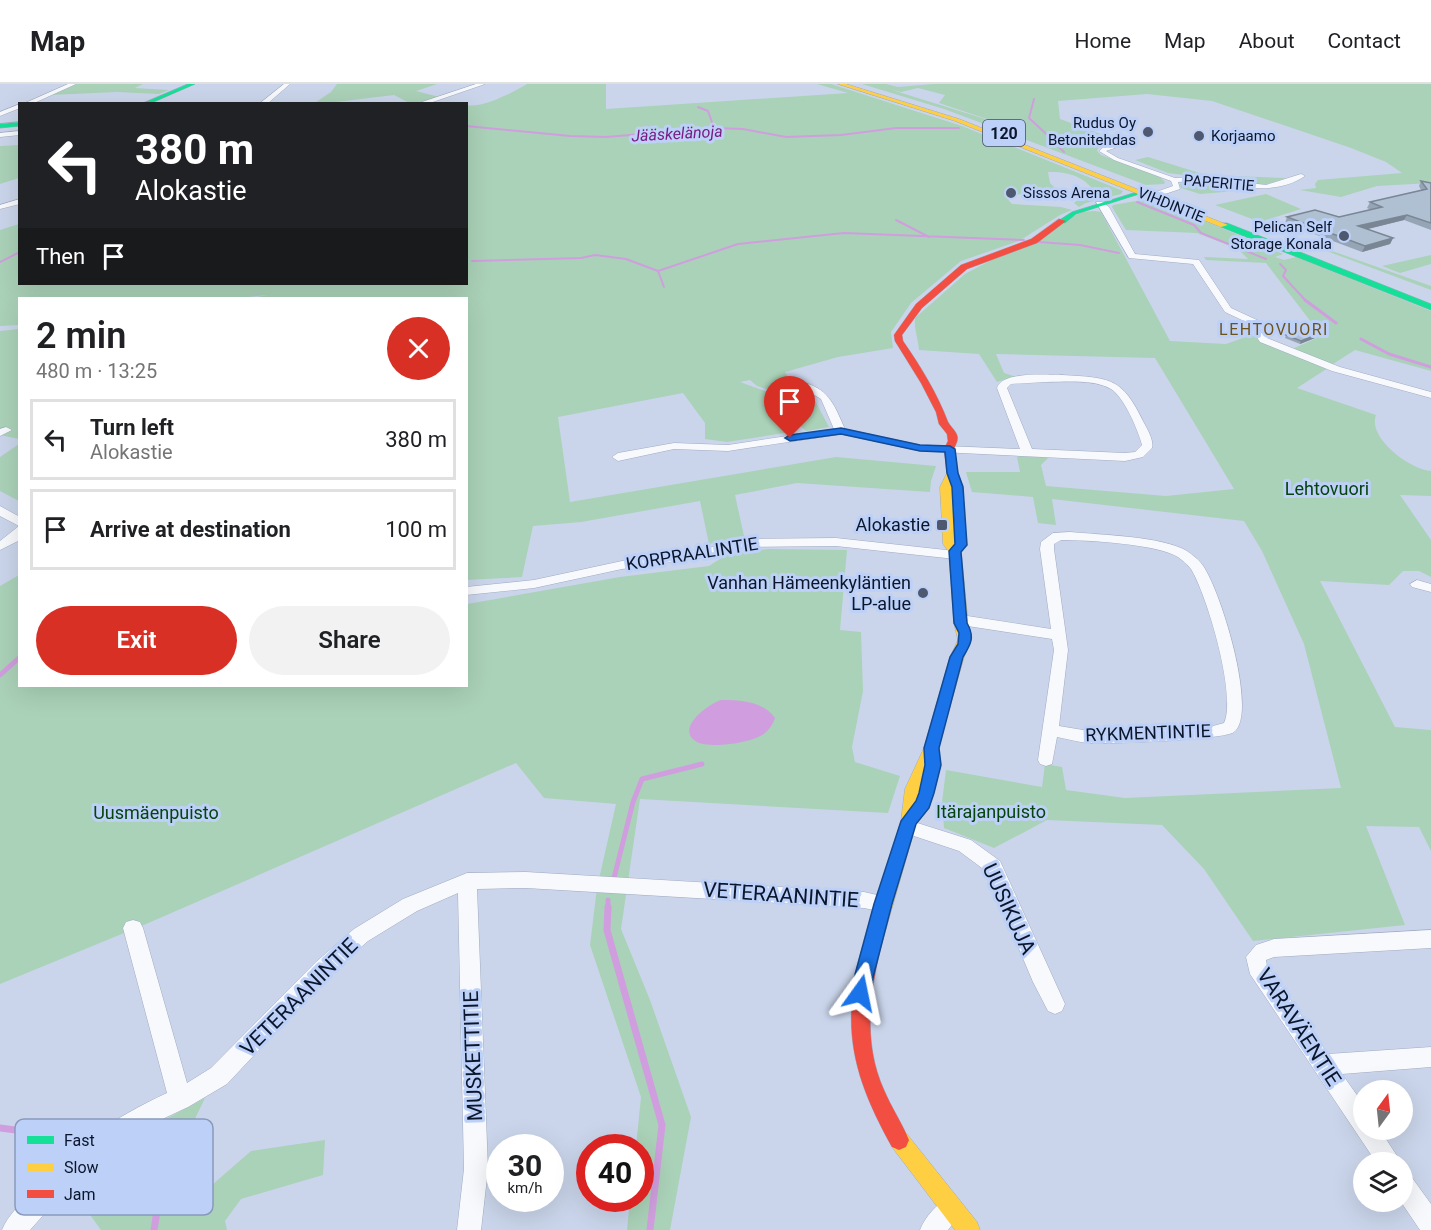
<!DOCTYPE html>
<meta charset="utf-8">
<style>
body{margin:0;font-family:Roboto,sans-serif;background:#f2f2f2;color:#202124;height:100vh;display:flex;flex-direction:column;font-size:22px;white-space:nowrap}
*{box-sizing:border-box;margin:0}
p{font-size:20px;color:#757577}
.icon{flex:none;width:33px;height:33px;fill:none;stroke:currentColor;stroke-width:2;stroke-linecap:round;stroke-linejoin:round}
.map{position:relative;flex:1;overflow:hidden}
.side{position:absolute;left:18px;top:213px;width:450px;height:390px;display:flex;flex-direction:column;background:#fff;border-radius:0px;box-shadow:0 6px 24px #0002}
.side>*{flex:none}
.guide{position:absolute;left:18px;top:18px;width:450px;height:183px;border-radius:0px;box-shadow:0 6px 24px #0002;background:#202124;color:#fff;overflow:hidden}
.needle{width:39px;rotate:15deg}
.buttons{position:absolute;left:1353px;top:996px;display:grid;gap:12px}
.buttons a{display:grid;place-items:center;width:60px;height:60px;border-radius:50%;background:#fff;box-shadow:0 6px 24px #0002;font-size:30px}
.speed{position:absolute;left:486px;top:1050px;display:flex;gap:12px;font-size:30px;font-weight:700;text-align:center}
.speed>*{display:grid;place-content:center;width:78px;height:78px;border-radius:50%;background:#fff;box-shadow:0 6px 24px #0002;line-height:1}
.speed small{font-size:15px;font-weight:400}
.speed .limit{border:9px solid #d22;background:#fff;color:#111}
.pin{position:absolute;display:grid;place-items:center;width:51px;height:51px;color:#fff;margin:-62px -26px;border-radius:50% 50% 50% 0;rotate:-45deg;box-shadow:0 0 6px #0007}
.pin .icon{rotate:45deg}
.me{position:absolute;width:66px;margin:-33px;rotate:12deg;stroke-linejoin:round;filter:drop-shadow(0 0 4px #0008)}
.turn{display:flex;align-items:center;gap:21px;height:126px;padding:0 18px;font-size:27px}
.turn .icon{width:78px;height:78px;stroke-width:2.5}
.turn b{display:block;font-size:42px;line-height:51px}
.then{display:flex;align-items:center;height:57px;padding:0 18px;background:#0003;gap:12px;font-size:22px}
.round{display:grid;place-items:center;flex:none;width:63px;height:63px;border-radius:32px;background:#f2f2f2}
.overview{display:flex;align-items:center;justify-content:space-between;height:102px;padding:0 18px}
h1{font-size:36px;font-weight:600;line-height:45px}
.action{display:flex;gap:12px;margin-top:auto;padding:12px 18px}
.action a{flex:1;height:69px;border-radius:36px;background:#d93025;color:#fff;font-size:24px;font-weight:600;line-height:69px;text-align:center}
.action a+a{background:#f2f2f2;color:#202124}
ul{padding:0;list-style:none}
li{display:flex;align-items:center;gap:18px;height:81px;margin:0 12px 9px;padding:0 6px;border:3px solid #e0e0e0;border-radius:0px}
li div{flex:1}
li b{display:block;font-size:22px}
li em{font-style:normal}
header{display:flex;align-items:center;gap:36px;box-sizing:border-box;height:84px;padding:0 30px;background:#fff;border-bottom:2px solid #e0e0e0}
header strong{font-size:28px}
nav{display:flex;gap:33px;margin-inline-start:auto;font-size:21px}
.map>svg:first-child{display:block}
</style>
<header>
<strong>Map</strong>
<nav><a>Home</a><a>Map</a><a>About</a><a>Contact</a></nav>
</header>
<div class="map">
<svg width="1431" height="1146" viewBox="0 0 1431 1146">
<rect width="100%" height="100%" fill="#cad5eb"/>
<path fill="#aad2b8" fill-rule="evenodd" d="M 77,0 L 143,0 L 135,4 L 169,6 L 159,10 L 117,8 L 50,11 Z
M 337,0 L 437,0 L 416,7 L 439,13 L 411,20 L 394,11 L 336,18 L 316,18 L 331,8 Z
M 527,0 L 606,0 L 606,25 L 848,9 L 817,0 L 831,0 L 962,42 L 1123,107 L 1121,110 L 1086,119 L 1079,123 L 1074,119 L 1076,117 L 1096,112 C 1089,93 1067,87 1048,88 L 1050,99 L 1065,114 L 1055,114 L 1051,109 L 1004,111 L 1012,120 L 1061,123 L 1072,126 L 1060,131 L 1019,157 L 961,177 L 911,219 L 891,248 L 893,264 L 838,273 L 785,288 L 794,304 L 811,309 L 829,343 L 806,347 L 797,339 L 782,310 L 757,302 L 750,296 L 740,298 L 776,311 L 783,328 L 797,347 L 727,358 L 705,355 L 705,339 L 683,309 L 558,333 L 570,418 L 836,373 L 936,382 L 931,397 L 930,408 L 797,399 L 735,411 L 744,452 L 709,460 L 700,417 L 581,438 L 533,442 L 522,493 L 466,496 L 466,214 L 251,214 L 268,211 L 237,214 L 20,214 L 19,241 L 0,242 L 0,146 L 19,140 L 20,200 L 466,200 L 467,21 C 481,25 514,8 527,0 Z
M 862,0 L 886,0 L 898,3 L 933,0 L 1431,0 L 1431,99 L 1377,102 L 1341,113 L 1300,106 L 1316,104 L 1315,100 L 1318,96 L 1402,89 L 1386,78 L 1351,64 L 1212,17 L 1147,10 L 1058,17 L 1060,35 L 1120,57 L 1098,64 L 1097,67 L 1101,71 L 1160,93 L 1165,98 L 1164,100 L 1146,101 L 944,25 ZM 918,4 L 945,11 L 939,19 L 1008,42 L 892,6 L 901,8 Z
M 19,61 L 19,94 L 0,100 L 0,62 Z
M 1148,73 L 1206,91 L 1286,94 L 1267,100 L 1254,100 L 1168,89 L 1135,76 Z
M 1189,97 L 1248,106 L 1200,110 L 1181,104 L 1180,100 Z
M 1266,110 L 1301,125 L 1260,138 L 1215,121 Z
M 1142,116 L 1154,116 L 1267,163 L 1283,170 L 1275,173 L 1284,176 L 1296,173 L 1431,227 L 1431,287 L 1355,266 L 1333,280 L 1292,265 L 1317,254 L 1294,244 L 1311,238 L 1266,179 L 1206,176 L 1204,173 L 1248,175 L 1238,165 L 1197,149 L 1126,146 L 1112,123 L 1113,121 Z
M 1094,127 L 1101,128 L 1170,257 L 1226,260 L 1251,251 L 1328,284 L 1297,304 L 1376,331 C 1367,354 1411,386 1431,387 L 1431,412 L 1400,411 L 1431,456 L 1431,493 L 1419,487 L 1403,487 L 1389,501 L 1320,497 L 1395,643 L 1431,646 L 1431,767 L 1419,743 L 1366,742 L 1405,841 L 1253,857 L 1204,785 L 1162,741 L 1047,736 L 994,764 L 944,744 L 942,718 L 946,686 L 1042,703 L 1045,680 L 1062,683 L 1066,706 L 1125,714 L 1341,704 L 1304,560 L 1262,467 L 1244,437 L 1052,415 L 1056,441 L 1038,439 L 1033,413 L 972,408 L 966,388 L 1020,388 L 1017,373 L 1022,371 L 1050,372 L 1041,381 L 1046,402 L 1166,412 L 1234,405 L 1155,274 L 996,270 L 1004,289 L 1020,294 L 1009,294 L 997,298 L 979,270 L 919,266 C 918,254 914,246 915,234 L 965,190 L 1082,128 Z
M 1318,162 L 1431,202 L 1431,206 L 1316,163 Z
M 1431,171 L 1431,180 L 1400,189 L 1382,182 Z
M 19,245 L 19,355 L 0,351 L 0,247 Z
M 19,360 L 19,417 L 0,407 L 0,373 Z
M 768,465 L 847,466 L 840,546 L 861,548 L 863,607 L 852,663 L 855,678 L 900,692 L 888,729 L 640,715 L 621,845 L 650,916 L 691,1033 L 670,1146 L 627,1146 L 630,1115 L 640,1114 L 640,1064 L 636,1063 L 641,1013 L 590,861 L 597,804 L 616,720 L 544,714 L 516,679 L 146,840 L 0,900 L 0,502 L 19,491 L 20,602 L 466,602 L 467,520 L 620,493 L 709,482 L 726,471 Z
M 205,1014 L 192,1041 L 212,1101 L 251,1067 L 325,1056 L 323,1091 L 241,1115 L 225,1137 L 227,1146 L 101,1146 L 67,1099 L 90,1076 Z"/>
<path fill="#d09ede" d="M 721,616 C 740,616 763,617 775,634 C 773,640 770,645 765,649 C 754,659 710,665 697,658 C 674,645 708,620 721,616 Z"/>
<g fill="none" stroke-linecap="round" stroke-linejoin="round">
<path stroke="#d09ede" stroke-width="2" d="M 1034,15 L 1029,34 L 1057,60
M 698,23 L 708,27 L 714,44
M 466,42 L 570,52 L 606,53 L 714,44 L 743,45 L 786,53 L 841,51 L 896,44 L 959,44
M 1059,63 L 1064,68
M 1137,118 L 1194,141 L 1201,149 L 1266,175
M 896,136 L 929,153
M 1039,158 L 1080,161 L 1119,169
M 472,177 L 581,174 L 595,171 L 626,175 L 658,187 L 738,160 L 844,149 L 1024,156
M 0,178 L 20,168
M 1280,180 L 1286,186 L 1283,192 L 1307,218
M 658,187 L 664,203"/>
<path stroke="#d09ede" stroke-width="3" d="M 1305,216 L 1336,239
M 1361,255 L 1389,270 L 1431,283"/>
<path stroke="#d09ede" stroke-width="5" d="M 0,591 L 20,573
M 614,794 L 633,718 L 642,695 L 702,680
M 608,824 L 608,816"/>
<path stroke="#d09ede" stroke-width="7" d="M 608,823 L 607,846 L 662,1041 L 650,1146
M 0,1044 L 31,1048 L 84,1065
M 97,1072 L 107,1078 L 157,1127 L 154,1146"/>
<g stroke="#a1abc1" stroke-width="1">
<path id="street" d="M 68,0 L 76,0 L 32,20 L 23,20 Z
M 284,0 L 290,0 L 267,20 L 259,20 Z
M 476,0 L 485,0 L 427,20 L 416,20 Z
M 20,20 L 20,24 L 0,32 L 0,28 Z
M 20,47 L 20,51 L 0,53 L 0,49 Z
M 1130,55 L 1132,58 L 1106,67 L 1118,74 L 1175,94 L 1198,93 L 1266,101 L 1301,90 L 1305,92 C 1268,117 1219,96 1178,98 L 1180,105 L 1159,112 L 1156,108 L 1173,102 L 1171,97 L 1114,76 L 1099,67 L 1105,62 Z
M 20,115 L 20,120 L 0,125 L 0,121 Z
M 1096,118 L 1102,118 L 1109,123 L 1135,170 L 1199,176 L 1231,224 L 1272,243 L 1275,248 L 1267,254 L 1340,283 L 1431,308 L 1431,314 L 1332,287 L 1260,258 L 1256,252 L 1265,247 L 1225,228 L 1193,180 L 1129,174 Z
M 1062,291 C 1111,294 1122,293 1144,339 C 1148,346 1154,357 1152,364 L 1143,373 L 1125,377 L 920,367 L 841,350 L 728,367 L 674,365 L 618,377 L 612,373 L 618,369 L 674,359 L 728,361 L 834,345 L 821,315 L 800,302 L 805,299 C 830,306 835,323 845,345 L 920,361 L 1020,365 L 997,304 C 1002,287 1047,291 1062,291 ZM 1046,298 C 1065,298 1094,295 1111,305 C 1124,313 1138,346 1142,361 L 1135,368 L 1125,369 L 1032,365 L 1007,304 L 1011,300 Z
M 6,343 L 12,346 L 0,352 L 0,345 Z
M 0,422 L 20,433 L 20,456 L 0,466 L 0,457 L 19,442 L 0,432 Z
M 1070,448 C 1101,451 1161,452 1187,467 C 1191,470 1198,475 1201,479 C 1219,500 1259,629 1234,648 C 1224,656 1108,660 1089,659 C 1078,658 1068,655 1057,653 L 1052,680 L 1046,682 L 1040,680 L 1038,676 L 1054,566 L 1052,555 L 961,541 L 954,536 L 961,531 L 1051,545 L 1040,465 L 1041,458 L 1053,449 ZM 1061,456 C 1087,456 1157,460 1178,473 C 1182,476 1188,481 1191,485 C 1207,511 1237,612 1224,639 L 1213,642 L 1089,647 L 1059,642 L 1068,566 L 1054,465 L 1054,460 Z
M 836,454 L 955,467 L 962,471 L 955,475 L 836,462 L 743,463 L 731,465 L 713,472 L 622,485 L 534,504 L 466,511 L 466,503 L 534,496 L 622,477 L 710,464 L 723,458 L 743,455 Z
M 1417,496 L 1431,500 L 1431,508 L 1412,503 L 1410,500 Z
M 908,736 L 971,756 L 1000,777 L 1065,920 L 1062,927 L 1055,930 L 1048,927 L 1033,898 L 986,787 L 959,767 L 902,748 L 899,743 L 902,738 Z
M 526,788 L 864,808 L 890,814 L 893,820 L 890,826 L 883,828 L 864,824 L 526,804 L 477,805 L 488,1085 L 481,1146 L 457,1146 L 464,1085 L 458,809 L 417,827 L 368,857 L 330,890 L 227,1000 L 188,1023 L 141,1045 L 114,1062 L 72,1099 L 30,1146 L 2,1146 C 8,1131 22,1118 33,1106 C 76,1060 111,1035 167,1009 L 123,844 L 126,838 L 133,836 L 140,838 L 143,844 L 187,999 L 211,984 L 316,878 L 354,845 L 403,815 L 467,789 Z
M 1431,846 L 1431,864 L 1274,873 L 1266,876 L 1267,882 L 1328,970 L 1431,963 L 1431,983 L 1342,990 L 1364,1021 L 1364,1046 L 1380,1046 L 1401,1078 L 1376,1078 L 1250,890 L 1246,873 L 1256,861 L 1274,855 Z
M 1402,1087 L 1410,1091 L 1431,1120 L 1431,1146 L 1420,1146 L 1401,1118 L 1402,1118 Z
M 950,1113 L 958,1117 L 962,1125 L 958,1133 L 948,1146 L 920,1146 C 925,1133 937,1119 950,1113 Z"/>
</g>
<g stroke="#a1abc1" stroke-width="1">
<path id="fast" d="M 188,0 L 195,0 L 149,20 L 141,20 Z
M 20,38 L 20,42 L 0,44 L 0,40 Z
M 1147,105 L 1152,106 L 1076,130 L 1065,139 L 1058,137 L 1072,128 Z
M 1221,139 L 1227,139 L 1431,220 L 1431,226 L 1221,143 Z"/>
</g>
<g stroke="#a1abc1" stroke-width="1">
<path id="slow" d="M 838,0 L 846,0 L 959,35 L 1228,141 L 1221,143 L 955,37 Z
M 952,386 L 957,389 L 952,403 L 955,459 L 961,467 L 968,539 L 971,556 L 964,573 L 938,664 L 921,705 L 917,737 L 883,855 L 880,860 L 874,863 L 868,860 L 865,855 L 901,737 L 905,705 L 924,664 L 950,573 L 958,556 L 954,539 L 949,468 L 943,460 L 940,403 L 947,389 Z
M 899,1046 L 906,1049 L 977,1138 L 980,1146 L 955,1146 L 892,1063 L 889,1056 L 892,1049 Z"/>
</g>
<g stroke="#a1abc1" stroke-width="1">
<path id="jam" d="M 1059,135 L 1066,137 L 1037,159 L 967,185 L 922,224 L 902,251 L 903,257 C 921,283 937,309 948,338 C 950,342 954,345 956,349 C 960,356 955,360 954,366 C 954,379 958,391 963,402 L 958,405 L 954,404 L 947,389 L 944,365 L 948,357 L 947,350 L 939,340 L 936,328 L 921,299 L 895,257 L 894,251 L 916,220 L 961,181 L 1031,155 Z
M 874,847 L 880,850 L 883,855 C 870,905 862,957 884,1006 C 891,1023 902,1039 909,1056 L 906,1063 L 899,1066 L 892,1063 C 861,1007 843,960 855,894 C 858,880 861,863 868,850 Z"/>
</g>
<use href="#street" fill="#f7f9fc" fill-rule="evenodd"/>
<use href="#fast" fill="#16e098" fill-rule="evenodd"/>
<use href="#slow" fill="#ffcf43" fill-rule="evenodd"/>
<use href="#jam" fill="#f24e42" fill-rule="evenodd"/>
</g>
<path fill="#96a5b5" d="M 1421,97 L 1431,99 L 1431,146 L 1404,136 L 1367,145 L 1393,154 L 1390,160 L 1362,168 L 1285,139 L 1287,133 L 1339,133 L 1371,126 L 1367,124 L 1370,118 L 1421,106 L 1419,102 Z
M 1286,251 L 1315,254 L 1300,260 L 1285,254 Z"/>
<path fill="#7a8694" d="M 1407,131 L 1404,136 L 1356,148 L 1358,142 Z
M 1393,154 L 1390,160 L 1362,168 L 1365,162 Z
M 1316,251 L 1315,254 L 1300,260 L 1301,257 Z"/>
<path fill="#afc0d3" stroke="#7a8694" stroke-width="1.5" d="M 1421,97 L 1431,99 L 1431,139 L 1407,131 L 1358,142 L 1393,154 L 1365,162 L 1287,133 L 1315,126 L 1339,133 L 1382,123 L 1370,118 L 1427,105 Z
M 1301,245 L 1316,251 L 1301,257 L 1286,251 Z"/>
<path fill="#1a73e8" stroke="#114b97" stroke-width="1.5" d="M 841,344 L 920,361 L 950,362 L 955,365 L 958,389 L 963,403 L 967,461 L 961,468 L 967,539 C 975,553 971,560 963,573 L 939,664 L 941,681 L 934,709 L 929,724 L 916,740 L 892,820 L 869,909 L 866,915 L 860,918 L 853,915 L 850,909 L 874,820 L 901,737 L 916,717 L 919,709 L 925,681 L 924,664 L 950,573 L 958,560 L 959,549 L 954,539 L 949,467 L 955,460 L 952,403 L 947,389 L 945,368 L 920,367 L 841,350 L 790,357 L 785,354 L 790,351 Z"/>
<g fill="#4e5970" stroke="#bdd1f8" stroke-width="2">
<circle cx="1148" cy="48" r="6"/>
<circle cx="1199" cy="52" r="6"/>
<circle cx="1011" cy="109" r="6"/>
<circle cx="1344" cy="152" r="6"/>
<rect x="936" y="435" width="12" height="12" rx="3"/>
<circle cx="923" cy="509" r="6"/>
</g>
<g text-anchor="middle" stroke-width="6" stroke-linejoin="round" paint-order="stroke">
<g font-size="15" fill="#0b162d" stroke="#bdd1f8" text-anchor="end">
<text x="1136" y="44">Rudus Oy<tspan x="1136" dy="17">Betonitehdas</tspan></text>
<text x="1211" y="57" text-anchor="start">Korjaamo</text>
<text x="1023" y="114" text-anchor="start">Sissos Arena</text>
<text x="1332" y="148">Pelican Self<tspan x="1332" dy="17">Storage Konala</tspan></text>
</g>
<g font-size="15" fill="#0b162d" stroke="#bdd1f8">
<text transform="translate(1219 99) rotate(5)" y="5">PAPERITIE</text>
<text transform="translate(1171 121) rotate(22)" y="5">VIHDINTIE</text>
</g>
<g font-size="16" font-style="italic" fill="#781c81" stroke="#bdd1f8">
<text transform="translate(677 49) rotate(-3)" y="6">Jääskelänoja</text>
</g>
<rect fill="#bdd1f8" stroke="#404e6a" stroke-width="1.5" x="983" y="36" width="42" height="26" rx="4.5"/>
<g font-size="16" font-weight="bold" fill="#0b162d">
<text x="1004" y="55">120</text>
</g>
<g font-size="16" letter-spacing="1.5" fill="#6d531b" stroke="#bdd1f8">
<text x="1274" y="251">LEHTOVUORI</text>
</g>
<g font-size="18" fill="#06440d" stroke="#bdd1f8">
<text x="1327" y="411">Lehtovuori</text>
<text x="991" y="734">Itärajanpuisto</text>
<text x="156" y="735">Uusmäenpuisto</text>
</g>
<g font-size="18" fill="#0b162d" stroke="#bdd1f8" text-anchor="end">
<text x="930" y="447">Alokastie</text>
<text x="911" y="505">Vanhan Hämeenkyläntien<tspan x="911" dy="21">LP-alue</tspan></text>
</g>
<g font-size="18" fill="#0b162d" stroke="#bdd1f8">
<text transform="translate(692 470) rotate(-9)" y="6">KORPRAALINTIE</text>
<text transform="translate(1148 649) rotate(-2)" y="6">RYKMENTINTIE</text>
</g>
<g font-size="21" fill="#0b162d" stroke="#bdd1f8">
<text transform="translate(781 811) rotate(4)" y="7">VETERAANINTIE</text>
<text transform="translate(1009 825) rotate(65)" y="7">UUSIKUJA</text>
<text transform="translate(299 913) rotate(-45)" y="7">VETERAANINTIE</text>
<text transform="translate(1299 943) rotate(57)" y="7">VARAVÄENTIE</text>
<text transform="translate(473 972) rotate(-92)" y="7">MUSKETTITIE</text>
</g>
</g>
<rect x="15" y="1035" width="198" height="96" rx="9" fill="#bdd1f8" stroke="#89b" stroke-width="1.5"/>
<rect x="27" y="1052" width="27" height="8" fill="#16e098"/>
<rect x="27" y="1079" width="27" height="8" fill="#ffcf43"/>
<rect x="27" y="1106" width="27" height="8" fill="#f24e42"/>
<g font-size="16" fill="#0b162d">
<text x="64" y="1062">Fast</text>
<text x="64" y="1089">Slow</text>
<text x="64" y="1116">Jam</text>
</g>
</svg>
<div class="buttons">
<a><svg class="needle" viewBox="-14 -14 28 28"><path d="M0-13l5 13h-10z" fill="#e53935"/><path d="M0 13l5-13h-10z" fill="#757577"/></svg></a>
<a><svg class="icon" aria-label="layers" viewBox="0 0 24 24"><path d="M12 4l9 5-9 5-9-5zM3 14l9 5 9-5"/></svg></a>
</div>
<div class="speed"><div>30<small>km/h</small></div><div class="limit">40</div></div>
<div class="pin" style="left:790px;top:354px;background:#d93025"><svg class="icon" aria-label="arrive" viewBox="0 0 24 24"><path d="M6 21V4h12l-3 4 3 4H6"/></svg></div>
<svg class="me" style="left:860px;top:909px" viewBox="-20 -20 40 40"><path d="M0-17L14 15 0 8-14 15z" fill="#1a73e8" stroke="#fff" stroke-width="4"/></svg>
<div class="guide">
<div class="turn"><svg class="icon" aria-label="left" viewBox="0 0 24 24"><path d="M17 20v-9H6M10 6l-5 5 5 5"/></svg><div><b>380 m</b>Alokastie</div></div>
<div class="then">Then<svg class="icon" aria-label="arrive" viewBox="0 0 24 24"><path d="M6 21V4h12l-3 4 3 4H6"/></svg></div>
</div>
<section class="side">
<div class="overview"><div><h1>2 min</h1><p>480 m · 13:25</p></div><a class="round" style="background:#d93025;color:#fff"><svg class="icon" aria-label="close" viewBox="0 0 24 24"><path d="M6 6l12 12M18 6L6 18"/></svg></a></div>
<ul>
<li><svg class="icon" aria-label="left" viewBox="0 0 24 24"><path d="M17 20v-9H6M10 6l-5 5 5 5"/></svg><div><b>Turn left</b><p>Alokastie</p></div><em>380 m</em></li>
<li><svg class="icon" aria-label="arrive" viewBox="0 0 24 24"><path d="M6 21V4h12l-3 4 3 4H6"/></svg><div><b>Arrive at destination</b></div><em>100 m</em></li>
</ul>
<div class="action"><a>Exit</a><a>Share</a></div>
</section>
</div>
